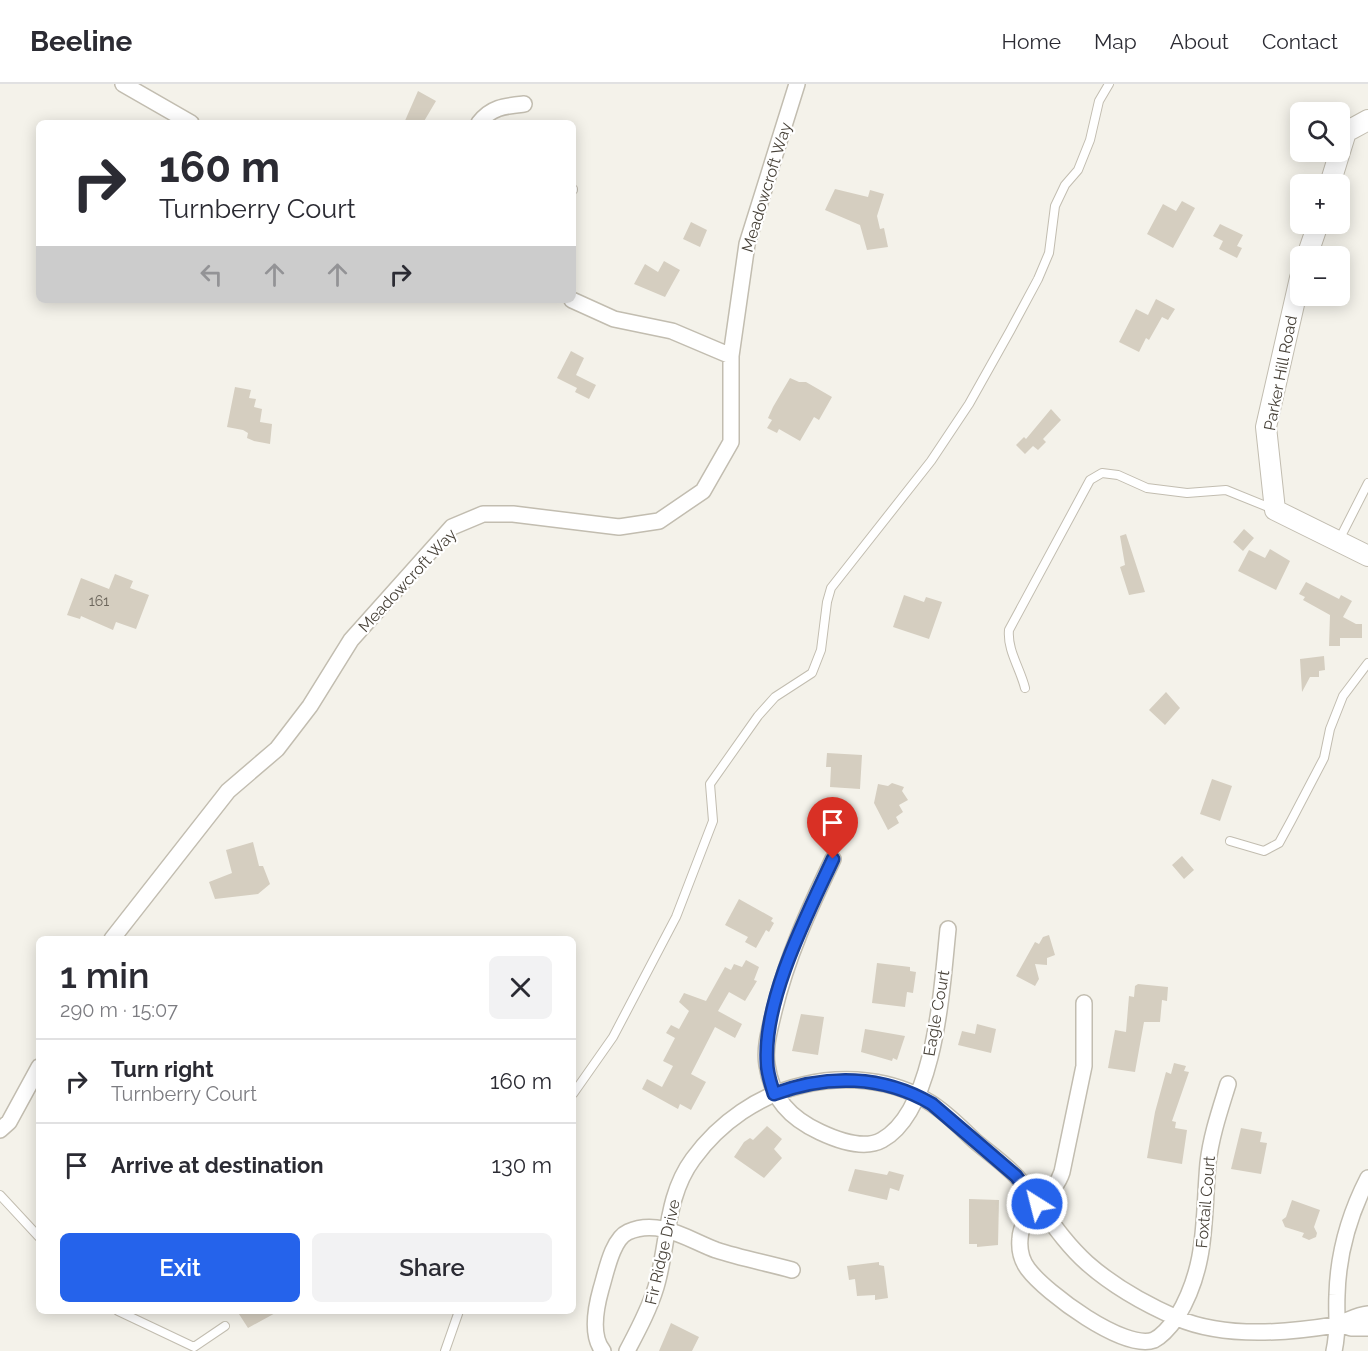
<!DOCTYPE html>
<meta charset="utf-8">
<style>
body{margin:0;font-family:Raleway,sans-serif;background:#f2f2f3;color:#2b2b33;height:100vh;display:flex;flex-direction:column;font-size:22px;white-space:nowrap}
*{box-sizing:border-box;margin:0}
p{font-size:20px;color:#7c7c81}
.icon{flex:none;width:33px;height:33px;fill:none;stroke:currentColor;stroke-width:2;stroke-linecap:round;stroke-linejoin:round}
.map{position:relative;flex:1;overflow:hidden}
.panel{position:absolute;left:36px;top:852px;width:540px;height:378px;display:flex;flex-direction:column;background:#fff;border-radius:9px;box-shadow:0 3px 15px #0003}
.panel>*{flex:none}
.hud{position:absolute;left:36px;top:36px;width:540px;height:183px;border-radius:9px;box-shadow:0 3px 15px #0003;background:#fff;color:#2b2b33;overflow:hidden}
.controls{position:absolute;left:1290px;top:18px;display:grid;gap:12px}
.controls a{display:grid;place-items:center;width:60px;height:60px;border-radius:9px;background:#fff;box-shadow:0 3px 15px #0003;font-size:30px}
.pin{position:absolute;display:grid;place-items:center;width:51px;height:51px;color:#fff;margin:-62px -26px;border-radius:50% 50% 50% 0;rotate:-45deg;box-shadow:0 0 6px #0007}
.pin .icon{rotate:45deg}
.me{position:absolute;width:66px;margin:-33px;rotate:324deg;stroke-linejoin:round;filter:drop-shadow(0 0 4px #0008)}
.turn{display:flex;align-items:center;gap:21px;height:126px;padding:0 24px;font-size:27px}
.turn .icon{width:78px;height:78px;stroke-width:2.5}
.turn b{display:block;font-size:42px;line-height:51px}
.lanes{display:flex;align-items:center;height:57px;padding:0 24px;background:#0003;justify-content:center;gap:30px;direction:ltr}
.lanes .off{opacity:.35}
.round{display:grid;place-items:center;flex:none;width:63px;height:63px;border-radius:9px;background:#f2f2f3}
.summary{display:flex;align-items:center;justify-content:space-between;height:102px;padding:0 24px}
h1{font-size:36px;font-weight:600;line-height:45px}
.primary-button{display:flex;gap:12px;margin-top:auto;padding:12px 24px}
.primary-button a{flex:1;height:69px;border-radius:9px;background:#2563eb;color:#fff;font-size:24px;font-weight:600;line-height:69px;text-align:center}
.primary-button a+a{background:#f2f2f3;color:#2b2b33}
ul{padding:0;list-style:none}
li{display:flex;align-items:center;gap:18px;height:84px;padding:0 24px;border-top:2px solid #e1e1e2}
li div{flex:1}
li b{display:block;font-size:22px}
li em{font-style:normal}
header{display:flex;align-items:center;gap:36px;box-sizing:border-box;height:84px;padding:0 30px;background:#fff;border-bottom:2px solid #e1e1e2}
header strong{font-size:28px}
nav{display:flex;gap:33px;margin-inline-start:auto;font-size:21px}
.map>svg:first-child{display:block}
</style>
<header>
<strong>Beeline</strong>
<nav><a>Home</a><a>Map</a><a>About</a><a>Contact</a></nav>
</header>
<div class="map">
<svg width="1368" height="1267" viewBox="0 0 1368 1267">
<rect width="100%" height="100%" fill="#f4f2ea"/>
<path fill="#d5cec0" d="M 418,7 L 436,17 L 423,39 L 404,39 Z
M 835,105 L 868,113 L 870,106 L 884,110 L 877,132 L 880,145 L 884,144 L 888,163 L 867,166 L 860,141 L 825,126 Z
M 1182,117 L 1195,124 L 1173,164 L 1147,150 L 1163,120 L 1176,127 Z
M 691,138 L 707,146 L 700,163 L 683,155 Z
M 1220,140 L 1243,151 L 1237,162 L 1242,164 L 1237,174 L 1219,165 L 1223,157 L 1213,152 Z
M 664,177 L 680,186 L 665,213 L 634,200 L 645,180 L 658,188 Z
M 1156,215 L 1175,225 L 1168,236 L 1162,233 L 1149,256 L 1146,254 L 1139,268 L 1119,258 L 1136,225 L 1148,231 Z
M 571,267 L 584,274 L 576,291 L 596,301 L 589,315 L 575,308 L 577,304 L 557,294 Z
M 790,294 L 799,298 L 806,298 L 832,313 L 819,336 L 814,333 L 800,357 L 779,345 L 777,349 L 767,344 L 772,336 L 768,334 L 773,323 Z
M 235,303 L 251,306 L 249,314 L 256,315 L 254,323 L 262,325 L 260,338 L 272,340 L 270,360 L 254,357 L 247,354 L 248,349 L 243,346 L 227,343 Z
M 1051,325 L 1061,336 L 1043,355 L 1046,358 L 1038,366 L 1033,362 L 1025,370 L 1016,361 L 1024,353 L 1026,355 Z
M 1244,445 L 1254,454 L 1243,467 L 1233,458 Z
M 1126,450 L 1145,508 L 1129,511 L 1120,483 L 1125,481 L 1120,452 Z
M 1270,465 L 1290,477 L 1276,506 L 1238,487 L 1249,466 L 1265,474 Z
M 115,490 L 133,497 L 130,504 L 149,511 L 136,545 L 116,538 L 113,546 L 81,532 L 80,535 L 67,531 L 81,494 L 109,505 Z
M 1306,498 L 1339,515 L 1341,511 L 1352,517 L 1343,533 L 1356,540 L 1362,540 L 1362,554 L 1340,554 L 1340,562 L 1329,562 L 1330,531 L 1303,516 L 1305,513 L 1299,510 Z
M 904,511 L 924,518 L 926,513 L 942,518 L 929,555 L 893,543 Z
M 1324,572 L 1325,586 L 1319,587 L 1319,593 L 1310,593 L 1302,608 L 1300,575 Z
M 1166,608 L 1180,624 L 1165,641 L 1149,626 Z
M 827,669 L 862,671 L 860,705 L 830,703 L 831,683 L 826,683 Z
M 1212,695 L 1232,702 L 1220,737 L 1200,730 Z
M 892,699 L 904,703 L 902,707 L 908,716 L 899,721 L 903,728 L 896,733 L 899,739 L 888,746 L 874,719 L 878,700 L 888,702 Z
M 253,758 L 259,782 L 263,782 L 270,800 L 258,810 L 215,815 L 209,798 L 232,789 L 226,766 Z
M 1182,772 L 1194,786 L 1184,795 L 1172,781 Z
M 739,815 L 773,834 L 771,837 L 774,839 L 769,848 L 766,846 L 756,864 L 745,858 L 748,853 L 725,841 Z
M 1049,851 L 1055,871 L 1047,874 L 1047,881 L 1035,880 L 1039,895 L 1035,902 L 1016,892 L 1035,858 L 1039,860 L 1043,853 Z
M 746,876 L 759,883 L 754,896 L 757,897 L 745,917 L 729,908 L 718,927 L 742,940 L 735,954 L 715,943 L 691,990 L 706,998 L 691,1026 L 680,1020 L 678,1025 L 642,1005 L 647,995 L 662,1003 L 673,982 L 663,977 L 675,954 L 666,949 L 671,941 L 679,945 L 689,927 L 679,918 L 684,909 L 706,917 L 725,883 L 731,886 L 734,880 L 742,883 Z
M 877,879 L 910,883 L 910,887 L 916,888 L 913,909 L 907,908 L 905,923 L 872,919 Z
M 1138,900 L 1168,903 L 1167,917 L 1162,916 L 1160,938 L 1144,938 L 1135,988 L 1108,984 L 1115,946 L 1126,948 L 1129,912 L 1134,913 L 1135,902 Z
M 801,930 L 824,933 L 818,971 L 792,967 Z
M 977,940 L 996,945 L 991,969 L 958,961 L 962,947 L 975,950 Z
M 865,945 L 905,952 L 897,976 L 893,974 L 892,977 L 861,968 Z
M 1174,979 L 1186,982 L 1184,987 L 1189,988 L 1172,1037 L 1176,1038 L 1175,1044 L 1187,1046 L 1182,1080 L 1147,1074 L 1155,1028 L 1166,988 L 1171,990 Z
M 767,1042 L 782,1055 L 774,1065 L 782,1074 L 764,1094 L 734,1073 L 744,1058 L 750,1054 L 753,1056 Z
M 1241,1044 L 1262,1048 L 1260,1058 L 1267,1059 L 1261,1090 L 1231,1085 Z
M 855,1085 L 887,1091 L 889,1087 L 904,1091 L 899,1107 L 890,1104 L 887,1116 L 848,1107 Z
M 969,1115 L 999,1116 L 998,1161 L 977,1163 L 977,1160 L 969,1160 Z
M 1292,1116 L 1320,1126 L 1314,1143 L 1317,1149 L 1316,1153 L 1309,1156 L 1302,1153 L 1304,1149 L 1285,1143 L 1282,1136 L 1286,1133 Z
M 879,1178 L 879,1181 L 884,1182 L 888,1214 L 875,1216 L 875,1211 L 857,1212 L 855,1195 L 849,1196 L 847,1182 Z
M 237,1227 L 279,1227 L 248,1244 Z
M 671,1239 L 699,1253 L 692,1267 L 659,1267 Z"/>
<g fill="none" stroke-linecap="round" stroke-linejoin="round">
<g stroke="#c2bdb0" stroke-width="10">
<path id="service" d="M 573,105 L 573,106
M 1339,456 L 1368,399
M 1025,604 C 1020,584 1007,566 1009,546 L 1090,396 L 1102,389 L 1118,391 L 1147,404 L 1187,409 L 1226,406 L 1273,425
M 1230,757 L 1264,767 L 1279,759 L 1291,737 L 1324,674 L 1330,645 L 1343,612 L 1368,579
M 573,1010 L 613,953 L 676,833 L 713,737 L 710,700 L 758,632 L 775,613 L 812,589 L 821,566 L 827,518 L 831,504 L 931,377 L 969,320 L 1010,247 L 1038,195 L 1049,169 L 1055,122 L 1065,101 L 1078,86 L 1090,56 L 1099,17 L 1109,0
M 0,1111 L 39,1153
M 118,1227 L 194,1263 L 225,1242
M 445,1267 L 459,1227"/>
</g>
<g stroke="#c2bdb0" stroke-width="18">
<path id="minor" d="M 123,0 L 191,39
M 479,39 C 491,23 505,22 524,20
M 572,216 L 614,235 L 672,247 L 731,272
M 833,775 C 809,825 787,873 774,927 C 770,944 764,964 767,981 C 772,1015 790,1034 820,1048 C 837,1056 864,1066 882,1056 C 936,1026 942,901 948,845
M 112,855 L 228,707 L 277,665 L 310,622 L 351,556 L 452,443 L 483,430 L 513,430 L 619,443 L 659,437 L 703,407 L 731,358 L 731,272 L 747,160 L 797,0
M 1084,919 L 1084,982 L 1062,1088 C 1054,1114 1021,1127 1020,1155 C 1019,1166 1022,1177 1028,1185 C 1046,1209 1124,1267 1154,1256 C 1162,1252 1172,1240 1177,1233 C 1208,1182 1203,1135 1208,1079 C 1211,1052 1220,1026 1228,1000
M 0,1046 L 9,1038 L 39,983
M 1339,1240 L 1351,1244 L 1368,1244
M 603,1267 C 590,1251 596,1223 601,1205 C 606,1189 612,1155 628,1148 C 659,1134 689,1156 716,1166 C 740,1174 767,1179 792,1186
M 627,1267 C 638,1246 649,1226 656,1203 C 669,1159 665,1113 693,1075 C 720,1038 759,1011 803,1001 C 845,991 893,995 929,1018 C 946,1028 961,1044 975,1057 C 989,1069 1005,1080 1017,1093 C 1041,1121 1059,1154 1087,1179 C 1113,1202 1145,1220 1177,1234 C 1223,1254 1287,1249 1335,1241 C 1347,1238 1355,1231 1368,1230
M 1334,1267 C 1339,1245 1336,1232 1337,1211 C 1338,1169 1349,1131 1368,1094"/>
</g>
<g stroke="#c2bdb0" stroke-width="22">
<path id="tertiary" d="M 1330,100 L 1346,48 L 1368,36
M 1307,172 L 1318,140
M 1300,194 L 1266,343 L 1275,426 L 1368,472"/>
</g>
<use href="#service" stroke="#fff" stroke-width="8"/>
<use href="#minor" stroke="#fff" stroke-width="15"/>
<use href="#tertiary" stroke="#fff" stroke-width="20"/>
</g>
<g fill="none" stroke-linecap="round" stroke-linejoin="round">
<g stroke="#184099" stroke-width="15">
<path id="route" d="M 833,775 C 807,831 763,916 767,979 C 767,989 771,1000 774,1010 C 827,990 883,991 932,1020 L 1016,1092 L 1037,1120"/>
</g>
<use href="#route" stroke="#2563eb" stroke-width="10"/>
</g>
<g text-anchor="middle" stroke-width="4.5" stroke-linejoin="round" paint-order="stroke">
<g font-size="14" fill="#6b655b">
<text x="99" y="522">161</text>
</g>
<g font-size="16" fill="#484239" stroke="#fff">
<text transform="translate(766 103) rotate(-73)" y="6">Meadowcroft Way</text>
<text transform="translate(1280 289) rotate(-79)" y="6">Parker Hill Road</text>
<text transform="translate(407 496) rotate(-47)" y="6">Meadowcroft Way</text>
<text transform="translate(936 929) rotate(-80)" y="6">Eagle Court</text>
<text transform="translate(1205 1118) rotate(-85)" y="6">Foxtail Court</text>
<text transform="translate(662 1168) rotate(-77)" y="6">Fir Ridge Drive</text>
</g>
</g>
</svg>
<div class="controls">
<a><svg class="icon" aria-label="search" viewBox="0 0 24 24"><circle cx="10" cy="10" r="6"/><path d="M15 15l6 6"/></svg></a>
<a>+</a>
<a>−</a>
</div>
<div class="pin" style="left:833px;top:775px;background:#d93025"><svg class="icon" aria-label="arrive" viewBox="0 0 24 24"><path d="M6 21V4h12l-3 4 3 4H6"/></svg></div>
<svg class="me" style="left:1037px;top:1120px" viewBox="-20 -20 40 40"><circle r="17" fill="#2563eb" stroke="#fff" stroke-width="3"/><path d="M0-11L8 9 0 5-8 9z" fill="#fff"/></svg>
<div class="hud">
<div class="turn"><svg class="icon" aria-label="right" viewBox="0 0 24 24"><path d="M7 20v-9h11M14 6l5 5-5 5"/></svg><div><b>160 m</b>Turnberry Court</div></div>
<div class="lanes"><svg class="icon off" aria-label="left" viewBox="0 0 24 24"><path d="M17 20v-9H6M10 6l-5 5 5 5"/></svg><svg class="icon off" aria-label="ahead" viewBox="0 0 24 24"><path d="M12 20V5M6 11l6-6 6 6"/></svg><svg class="icon off" aria-label="ahead" viewBox="0 0 24 24"><path d="M12 20V5M6 11l6-6 6 6"/></svg><svg class="icon" aria-label="right" viewBox="0 0 24 24"><path d="M7 20v-9h11M14 6l5 5-5 5"/></svg></div>
</div>
<section class="panel">
<div class="summary"><div><h1>1 min</h1><p>290 m · 15:07</p></div><a class="round"><svg class="icon" aria-label="close" viewBox="0 0 24 24"><path d="M6 6l12 12M18 6L6 18"/></svg></a></div>
<ul>
<li><svg class="icon" aria-label="right" viewBox="0 0 24 24"><path d="M7 20v-9h11M14 6l5 5-5 5"/></svg><div><b>Turn right</b><p>Turnberry Court</p></div><em>160 m</em></li>
<li><svg class="icon" aria-label="arrive" viewBox="0 0 24 24"><path d="M6 21V4h12l-3 4 3 4H6"/></svg><div><b>Arrive at destination</b></div><em>130 m</em></li>
</ul>
<div class="primary-button"><a>Exit</a><a>Share</a></div>
</section>
</div>
